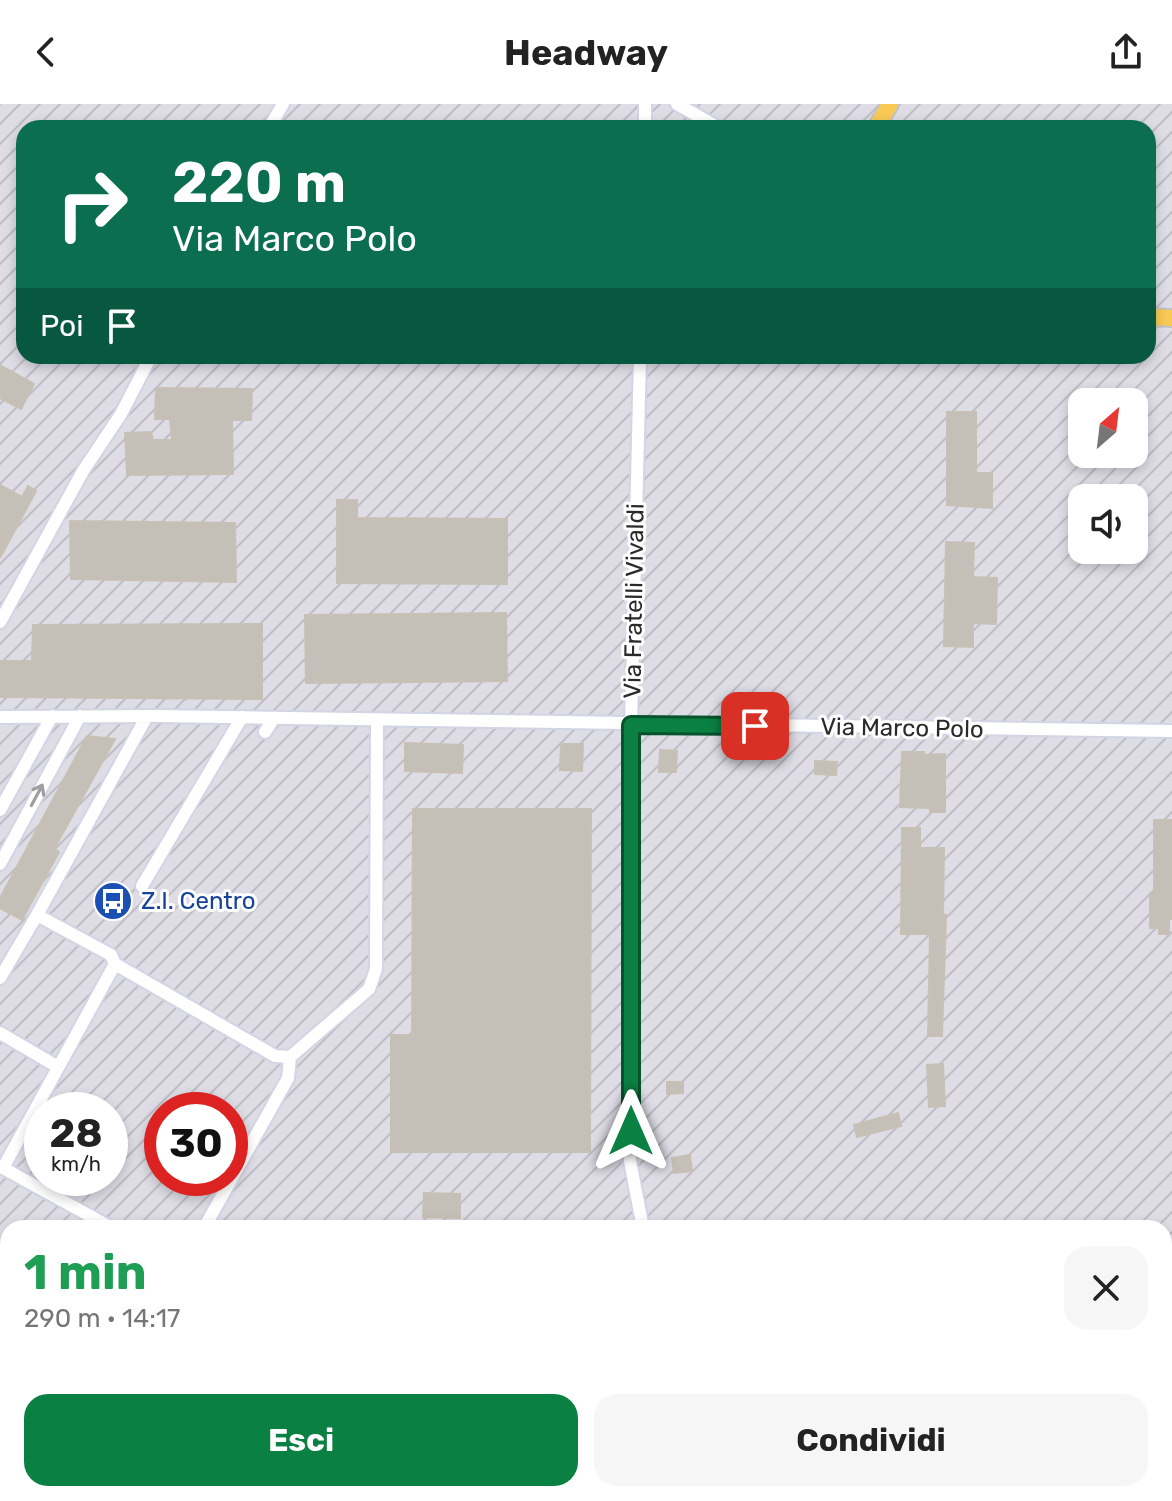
<!DOCTYPE html>
<html lang="it">
<meta charset="utf-8">
<style>
body{margin:0;font-family:Rubik,sans-serif;background:#f6f6f6;color:#222;height:100vh;display:flex;flex-direction:column;font-size:30px;white-space:nowrap}
*{box-sizing:border-box;margin:0}
p{font-size:26px;color:#767676}
.icon{flex:none;width:44px;height:44px;fill:none;stroke:currentColor;stroke-width:2;stroke-linecap:round;stroke-linejoin:round}
.map{position:relative;flex:1;overflow:hidden}
.sheet{position:absolute;left:0px;top:1116px;width:1172px;height:282px;display:flex;flex-direction:column;background:#fff;border-radius:24px 24px 0 0;box-shadow:0 4px 12px #0003}
.sheet>*{flex:none}
.guide{position:absolute;left:16px;top:16px;width:1140px;height:244px;border-radius:24px;box-shadow:0 4px 12px #0003;background:#0b6e4f;color:#fff;overflow:hidden}
.needle{width:52px;rotate:28deg}
.fabs{position:absolute;left:1068px;top:284px;display:grid;gap:16px}
.fabs a{display:grid;place-items:center;width:80px;height:80px;border-radius:16px;background:#fff;box-shadow:0 4px 12px #0003;font-size:40px}
.speed{position:absolute;left:24px;top:988px;display:flex;gap:16px;font-size:40px;font-weight:700;text-align:center}
.speed>*{display:grid;place-content:center;width:104px;height:104px;border-radius:50%;background:#fff;box-shadow:0 4px 12px #0003;line-height:1}
.speed small{font-size:20px;font-weight:400}
.speed .limit{border:12px solid #d22;background:#fff;color:#111}
.pin{position:absolute;display:grid;place-items:center;width:68px;height:68px;color:#fff;margin:-34px;border-radius:16px;box-shadow:0 4px 12px #0006}
.me{position:absolute;width:88px;margin:-44px;rotate:0deg;stroke-linejoin:round;filter:drop-shadow(0 0 6px #0008)}
.turn{display:flex;align-items:center;gap:28px;height:168px;padding:0 24px;font-size:36px}
.turn .icon{width:104px;height:104px;stroke-width:2.5}
.turn b{display:block;font-size:56px;line-height:68px}
.then{display:flex;align-items:center;height:76px;padding:0 24px;background:#0003;gap:16px;font-size:30px}
.round{display:grid;place-items:center;flex:none;width:84px;height:84px;border-radius:24px;background:#f6f6f6}
.head{display:flex;align-items:center;justify-content:space-between;height:136px;padding:0 24px}
h1{font-size:48px;font-weight:700;line-height:60px;color:#1e9e55}
.button{display:flex;gap:16px;margin-top:auto;padding:16px 24px}
.button a{flex:1;height:92px;border-radius:24px;background:#0b8043;color:#fff;font-size:32px;font-weight:700;line-height:92px;text-align:center}
.button a+a{background:#f6f6f6;color:#222}
header{display:flex;justify-content:space-between;align-items:center;height:104px;padding:0 24px;background:#fff;font-size:36px;font-weight:700}
.map>svg:first-child{display:block}
</style>
<header><svg class="icon" aria-label="back" viewBox="0 0 24 24"><path d="M15 5l-7 7 7 7"/></svg>Headway<svg class="icon" aria-label="share" viewBox="0 0 24 24"><path d="M12 15V3M7 8l5-5 5 5M5 13v7h14v-7"/></svg></header>
<div class="map">
<svg width="1172" height="1397" viewBox="0 0 1172 1397">
<defs>
<pattern id="industrial-furrows" width="10" height="10" patternUnits="userSpaceOnUse" patternTransform="scale(2)"><rect width="10" height="10" fill="#dedce5"/><path d="M-1 1l2-2M0 10L10 0M9 11l2-2" fill="none" stroke="#bfbdc5"/></pattern>
</defs>
<rect width="100%" height="100%" fill="#ede4db"/>
<path fill="url(#industrial-furrows)" fill-rule="evenodd" d="M 0,0 L 1172,0 L 1172,1397 L 0,1397 ZM 24,24 L 1148,24 L 1148,252 L 24,252 ZM 1082,298 L 1134,298 L 1134,350 L 1082,350 ZM 1082,394 L 1134,394 L 1134,446 L 1082,446 ZM 42,1006 L 110,1006 L 110,1074 L 42,1074 ZM 162,1006 L 230,1006 L 230,1074 L 162,1074 ZM 8,1124 L 1164,1124 L 1164,1390 L 8,1390 Z"/>
<path fill="#c4bfb7" stroke="#c9c0b5" stroke-width="2" d="M 0,261 L 34,280 L 21,305 L 0,294 Z
M 156,284 L 252,285 L 251,316 L 232,316 L 233,370 L 127,371 L 125,329 L 151,328 L 153,336 L 172,336 L 170,315 L 155,315 Z
M 947,308 L 976,308 L 976,369 L 992,369 L 992,404 L 947,401 Z
M 0,381 L 22,393 L 28,382 L 36,387 L 0,454 Z
M 337,396 L 357,396 L 357,414 L 507,415 L 507,480 L 337,479 Z
M 70,417 L 235,419 L 236,478 L 71,475 Z
M 946,438 L 974,439 L 973,473 L 997,474 L 996,520 L 973,519 L 973,543 L 944,542 Z
M 506,509 L 507,577 L 306,579 L 305,511 Z
M 262,520 L 262,595 L 0,593 L 0,557 L 32,557 L 33,521 Z
M 87,632 L 115,635 L 54,745 L 59,748 L 22,816 L 0,804 L 0,794 Z
M 405,639 L 463,641 L 462,669 L 405,667 Z
M 561,640 L 583,640 L 582,667 L 560,666 Z
M 660,646 L 677,647 L 676,668 L 659,668 Z
M 902,648 L 924,648 L 924,651 L 945,650 L 945,708 L 930,708 L 930,704 L 900,703 Z
M 815,657 L 837,658 L 836,671 L 815,670 Z
M 413,705 L 591,705 L 590,1048 L 391,1048 L 391,931 L 412,931 Z
M 1154,716 L 1172,716 L 1172,815 L 1169,815 L 1169,830 L 1159,830 L 1159,824 L 1150,824 L 1150,789 L 1154,789 Z
M 902,724 L 920,724 L 920,744 L 944,744 L 943,810 L 946,811 L 942,932 L 928,932 L 930,830 L 901,830 Z
M 943,960 L 945,1002 L 929,1003 L 927,961 Z
M 667,978 L 683,978 L 683,989 L 667,990 Z
M 898,1009 L 901,1022 L 857,1033 L 854,1021 Z
M 690,1051 L 692,1067 L 674,1069 L 672,1054 Z
M 424,1089 L 460,1090 L 460,1114 L 423,1113 Z"/>
<g fill="none" stroke-linecap="round" stroke-linejoin="round">
<g stroke="#d1d5e4" stroke-width="16">
<path id="minor" d="M 677,0 L 719,24
M 269,24 L 283,0
M 645,24 L 645,0
M 640,252 L 631,621 L 630,1057 L 643,1124
M 0,518 L 83,367 L 121,310 L 151,252
M 0,613 L 157,612 L 1172,627
M 265,628 L 274,614
M 0,706 L 52,612
M 0,760 L 80,612
M 142,782 L 242,613
M 37,811 L 147,612
M 0,874 L 37,811 L 111,851 L 115,860
M 0,929 L 58,963
M 0,1062 L 3,1064 L 115,860 L 275,952 L 290,953 L 369,885 L 376,865 L 377,616
M 3,1064 L 112,1124
M 204,1124 L 288,974 L 290,953
M 1164,1275 L 1172,1278
M 714,1390 L 717,1397"/>
</g>
<g stroke="#c3c3c3" stroke-width="20">
<path id="major" d="M 876,24 L 890,0
M 1148,213 L 1172,214
M 1164,1267 L 1172,1265
M 474,1397 L 493,1390"/>
</g>
<use href="#minor" stroke="#fff" stroke-width="12"/>
<use href="#major" stroke="#f8c955" stroke-width="16"/>
</g>
<defs><path id="oneway-shaft" d="M-6 0H5M1.5-3L5.5 0L1.5 3" fill="none" stroke-width="1.6" stroke-linecap="round" stroke-linejoin="round" transform="scale(2)"/></defs>
<use stroke="#9f9f9f" href="#oneway-shaft" transform="translate(37 691) rotate(-62)"/>
<g fill="none" stroke-linecap="round" stroke-linejoin="round">
<g stroke="#07532c" stroke-width="20">
<path id="route" d="M 631,1027 L 631,621 L 755,622"/>
</g>
<use href="#route" stroke="#0b8043" stroke-width="14"/>
</g>
<defs>
<g id="bus-disc" transform="scale(2)"><circle r="9.5" fill="#1a4fb4" stroke="#fff"/><path d="M-5-6H5V4H4V6H2V4H-2V6H-4V4H-5ZM-3.5-4V0h7V-4ZM-3.5 1.2v1.5H-2V1.2ZM2 1.2v1.5H3.5V1.2Z" fill="#fff"/></g>
</defs>
<g fill-rule="evenodd">
<use href="#bus-disc" x="113" y="797"/>
</g>
<g text-anchor="middle" stroke-width="6" stroke-linejoin="round" paint-order="stroke">
<g font-size="24" fill="#2a2a2a" stroke="#fff">
<text transform="translate(634 497) rotate(-89)" y="8">Via Fratelli Vivaldi</text>
<text transform="translate(902 624) rotate(1)" y="8">Via Marco Polo</text>
</g>
<g font-size="24" fill="#164399" stroke="#fff" text-anchor="start">
<text x="141" y="805">Z.I. Centro</text>
</g>
</g>
</svg>
<div class="fabs">
<a><svg class="needle" viewBox="-14 -14 28 28"><path d="M0-13l5 13h-10z" fill="#e53935"/><path d="M0 13l5-13h-10z" fill="#767676"/></svg></a>
<a><svg class="icon" aria-label="sound" viewBox="0 0 24 24"><path d="M4 9h4l5-4v14l-5-4H4zM17 9q2 3 0 6"/></svg></a>
</div>
<div class="speed"><div>28<small>km/h</small></div><div class="limit">30</div></div>
<div class="pin" style="left:755px;top:622px;background:#d93025"><svg class="icon" aria-label="arrive" viewBox="0 0 24 24"><path d="M6 21V4h12l-3 4 3 4H6"/></svg></div>
<svg class="me" style="left:631px;top:1027px" viewBox="-20 -20 40 40"><path d="M0-17L14 15 0 8-14 15z" fill="#0b8043" stroke="#fff" stroke-width="4"/></svg>
<div class="guide">
<div class="turn"><svg class="icon" aria-label="right" viewBox="0 0 24 24"><path d="M7 20v-9h11M14 6l5 5-5 5"/></svg><div><b>220 m</b>Via Marco Polo</div></div>
<div class="then">Poi<svg class="icon" aria-label="arrive" viewBox="0 0 24 24"><path d="M6 21V4h12l-3 4 3 4H6"/></svg></div>
</div>
<section class="sheet">
<div class="head"><div><h1>1 min</h1><p>290 m · 14:17</p></div><a class="round"><svg class="icon" aria-label="close" viewBox="0 0 24 24"><path d="M6 6l12 12M18 6L6 18"/></svg></a></div>
<div class="button"><a>Esci</a><a>Condividi</a></div>
</section>
</div>
